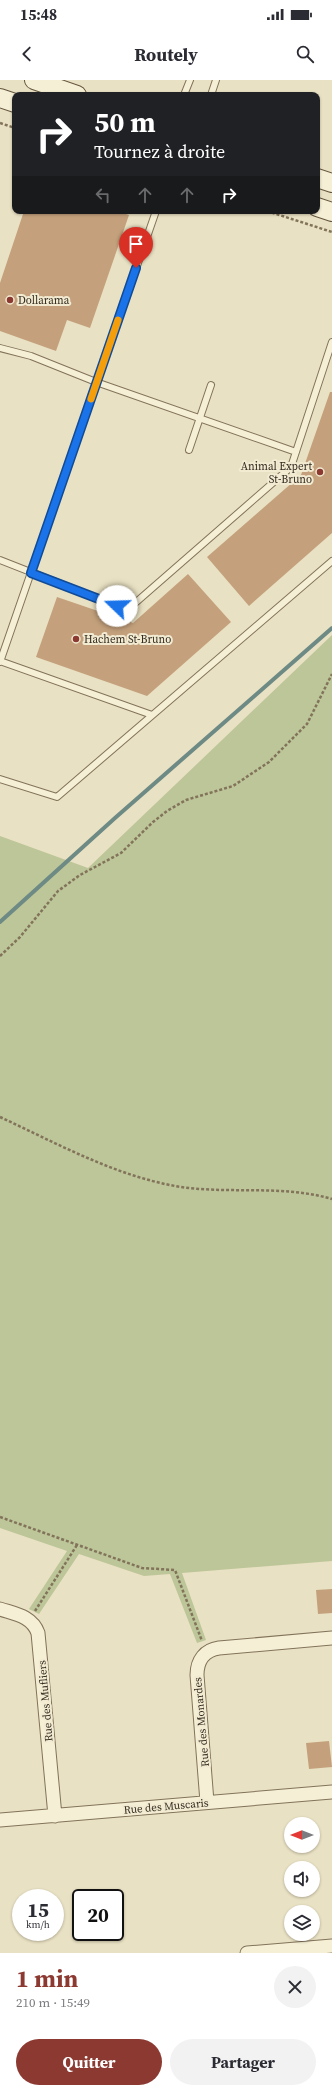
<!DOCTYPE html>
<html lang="fr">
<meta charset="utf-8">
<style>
body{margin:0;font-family:"Source Serif 4",serif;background:#f2f2f3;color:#2b2b33;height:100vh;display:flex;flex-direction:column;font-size:15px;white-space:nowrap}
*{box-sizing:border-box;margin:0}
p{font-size:13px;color:#7c7c81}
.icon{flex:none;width:22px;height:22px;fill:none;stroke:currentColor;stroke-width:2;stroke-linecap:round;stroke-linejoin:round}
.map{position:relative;height:1873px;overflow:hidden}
.drawer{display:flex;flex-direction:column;background:#fff;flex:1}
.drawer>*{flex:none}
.hud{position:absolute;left:12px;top:12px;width:308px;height:122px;border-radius:8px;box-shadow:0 1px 3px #0004;background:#202124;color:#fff;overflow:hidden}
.needle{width:26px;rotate:270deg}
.tools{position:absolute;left:284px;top:1737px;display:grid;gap:8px}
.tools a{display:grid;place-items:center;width:36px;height:36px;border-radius:50%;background:#fff;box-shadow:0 1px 3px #0004;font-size:20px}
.speed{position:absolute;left:12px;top:1809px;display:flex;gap:8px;font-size:20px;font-weight:700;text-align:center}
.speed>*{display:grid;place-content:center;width:52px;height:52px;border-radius:50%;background:#fff;box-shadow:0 1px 3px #0004;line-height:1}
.speed small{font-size:10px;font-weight:400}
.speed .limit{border:2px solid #111;border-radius:6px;background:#fff;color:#111}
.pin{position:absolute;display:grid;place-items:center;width:34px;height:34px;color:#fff;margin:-41px -17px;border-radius:50% 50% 50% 0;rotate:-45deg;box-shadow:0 0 4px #0007}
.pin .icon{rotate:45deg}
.me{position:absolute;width:44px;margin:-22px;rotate:291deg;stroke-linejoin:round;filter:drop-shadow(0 0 3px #0008)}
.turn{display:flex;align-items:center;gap:14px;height:84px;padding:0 16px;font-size:18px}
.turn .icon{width:52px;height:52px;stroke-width:2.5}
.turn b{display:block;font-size:28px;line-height:34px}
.lanes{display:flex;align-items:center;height:38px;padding:0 16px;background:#0003;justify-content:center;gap:20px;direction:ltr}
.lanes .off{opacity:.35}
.round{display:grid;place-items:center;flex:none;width:42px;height:42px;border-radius:21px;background:#f2f2f3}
.overview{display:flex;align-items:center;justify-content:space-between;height:68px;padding:0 16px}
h1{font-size:24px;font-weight:700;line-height:30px;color:#8b3931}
.button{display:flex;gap:8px;margin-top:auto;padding:8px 16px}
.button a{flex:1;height:46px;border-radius:24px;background:#8b3931;color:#fff;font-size:16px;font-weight:700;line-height:46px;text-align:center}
.button a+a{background:#f2f2f3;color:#2b2b33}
.status{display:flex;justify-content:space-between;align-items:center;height:28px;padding:0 20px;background:#fff;direction:ltr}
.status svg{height:11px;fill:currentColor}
header{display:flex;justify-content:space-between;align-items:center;height:52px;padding:0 16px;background:#fff;font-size:18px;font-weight:700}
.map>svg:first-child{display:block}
</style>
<div class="status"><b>15:48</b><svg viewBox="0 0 49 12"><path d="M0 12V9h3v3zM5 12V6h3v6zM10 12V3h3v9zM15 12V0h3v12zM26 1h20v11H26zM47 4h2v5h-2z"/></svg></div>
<header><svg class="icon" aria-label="back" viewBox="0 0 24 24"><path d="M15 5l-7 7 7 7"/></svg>Routely<svg class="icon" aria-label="search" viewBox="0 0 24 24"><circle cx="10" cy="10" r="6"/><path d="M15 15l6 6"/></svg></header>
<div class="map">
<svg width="332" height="1873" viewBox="0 0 332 1873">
<rect width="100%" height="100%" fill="#e9e1c3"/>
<path fill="#bdc698" d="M 332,555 L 332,1481 L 182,1493 L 206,1560 L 197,1563 L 170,1494 L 144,1496 L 79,1474 L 39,1534 L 29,1529 L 67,1471 L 0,1448 L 0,756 L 88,788 Z"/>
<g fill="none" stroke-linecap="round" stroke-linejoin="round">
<path stroke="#6d8a85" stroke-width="4" d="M 0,842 L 115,738 L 332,548"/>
</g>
<path fill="#c4a17c" d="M 24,131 L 117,131 L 129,135 L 90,248 L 67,240 L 56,271 L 0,251 L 0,203 Z
M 330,312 L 332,312 L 332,453 L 249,526 L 207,477 L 301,395 Z
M 188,494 L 231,542 L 147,616 L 36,577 L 57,517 L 133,543 Z
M 332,1509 L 332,1533 L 318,1534 L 316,1510 Z
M 329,1661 L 332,1687 L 309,1689 L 306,1663 Z"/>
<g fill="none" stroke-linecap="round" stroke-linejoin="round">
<g stroke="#82735b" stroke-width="8">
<path id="lane" d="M 184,15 L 190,0
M 211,15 L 216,0
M 0,268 L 31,276 L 96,302 L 296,372
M 189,370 L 211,305
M 0,480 L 117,526 L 134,524 L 291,387 L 332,262
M 0,581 L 152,635
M 0,582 L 156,131
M 0,699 L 57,717 L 332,481"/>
</g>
<g stroke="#82735b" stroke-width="15">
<path id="street" d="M 0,1529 C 15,1534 32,1536 38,1553 L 55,1736
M 207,1722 L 197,1595 C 197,1580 205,1570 219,1568 L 332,1558
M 0,1740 L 332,1712
M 247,1873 L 332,1866"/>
</g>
<g stroke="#64553f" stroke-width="20">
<path id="secondary" d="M 34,0 L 77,15
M 0,18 L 15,23
M 317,98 L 332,103
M 317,127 L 332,132"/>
</g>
<path stroke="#82735b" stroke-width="2.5" stroke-dasharray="3 2" stroke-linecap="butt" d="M 0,43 L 15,48
M 267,131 L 332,152
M 0,876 L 20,857 L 58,811 L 80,795 L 121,773 L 153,742 L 167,731 L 186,720 L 233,706 L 269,682 L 307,644 L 332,594
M 0,1037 C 56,1063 114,1095 175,1106 C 226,1115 281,1104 332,1119
M 0,1437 L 142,1488 L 175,1490 L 202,1561
M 35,1531 L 77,1465"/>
<use href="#lane" stroke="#f5efd5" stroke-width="6"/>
<use href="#street" stroke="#f5efd5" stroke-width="13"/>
<use href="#secondary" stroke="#f5efd5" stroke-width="18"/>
</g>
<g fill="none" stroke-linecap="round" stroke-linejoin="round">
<g stroke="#114b97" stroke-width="10">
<path id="route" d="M 117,526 L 31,493 L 136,188"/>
</g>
<use href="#route" stroke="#1a73e8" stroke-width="7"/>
<path stroke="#f59e0b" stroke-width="7" d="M 91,319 L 118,240"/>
</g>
<g fill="#8b3931" stroke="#f2ebd2" stroke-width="1.5">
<circle cx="10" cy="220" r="4"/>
<circle cx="320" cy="392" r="4"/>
<circle cx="76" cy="559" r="4"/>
</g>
<g text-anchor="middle" stroke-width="4" stroke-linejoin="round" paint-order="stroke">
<g font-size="11" fill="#332a1e" stroke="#f2ebd2" text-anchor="start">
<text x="18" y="224">Dollarama</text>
<text x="312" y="390" text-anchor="end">Animal Expert<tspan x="312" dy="13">St-Bruno</tspan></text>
<text x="84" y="563">Hachem St-Bruno</text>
</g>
<g font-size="11" fill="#332a1e" stroke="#f2ebd2">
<text transform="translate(45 1621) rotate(-95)" y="4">Rue des Mufliers</text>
<text transform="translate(201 1642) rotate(-95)" y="4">Rue des Monardes</text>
<text transform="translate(166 1726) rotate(-5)" y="4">Rue des Muscaris</text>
</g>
</g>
</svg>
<div class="tools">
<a><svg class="needle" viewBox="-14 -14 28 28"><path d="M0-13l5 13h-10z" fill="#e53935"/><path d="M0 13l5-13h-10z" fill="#7c7c81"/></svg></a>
<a><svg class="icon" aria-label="sound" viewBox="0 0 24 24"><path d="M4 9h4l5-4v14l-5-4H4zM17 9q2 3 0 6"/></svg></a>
<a><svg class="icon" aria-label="layers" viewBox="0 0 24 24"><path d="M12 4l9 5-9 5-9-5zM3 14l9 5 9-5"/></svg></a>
</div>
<div class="speed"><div>15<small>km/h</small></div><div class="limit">20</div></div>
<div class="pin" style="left:136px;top:188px;background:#d93025"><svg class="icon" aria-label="arrive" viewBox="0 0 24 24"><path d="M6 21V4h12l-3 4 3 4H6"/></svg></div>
<svg class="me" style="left:117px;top:526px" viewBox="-20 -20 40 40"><circle r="19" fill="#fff"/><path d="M0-13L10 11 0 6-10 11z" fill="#1a73e8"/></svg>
<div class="hud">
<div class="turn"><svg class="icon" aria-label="right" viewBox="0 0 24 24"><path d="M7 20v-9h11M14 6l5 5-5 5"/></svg><div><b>50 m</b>Tournez à droite</div></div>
<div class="lanes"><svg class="icon off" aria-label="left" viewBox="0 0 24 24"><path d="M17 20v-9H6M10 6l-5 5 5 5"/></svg><svg class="icon off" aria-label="ahead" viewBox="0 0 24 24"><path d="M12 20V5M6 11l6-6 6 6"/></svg><svg class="icon off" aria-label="ahead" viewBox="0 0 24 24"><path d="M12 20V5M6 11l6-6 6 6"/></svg><svg class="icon" aria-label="right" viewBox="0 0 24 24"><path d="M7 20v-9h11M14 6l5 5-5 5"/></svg></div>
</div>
</div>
<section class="drawer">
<div class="overview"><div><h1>1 min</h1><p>210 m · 15:49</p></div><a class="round"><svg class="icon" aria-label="close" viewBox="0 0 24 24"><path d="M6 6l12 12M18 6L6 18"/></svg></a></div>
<div class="button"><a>Quitter</a><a>Partager</a></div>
</section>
